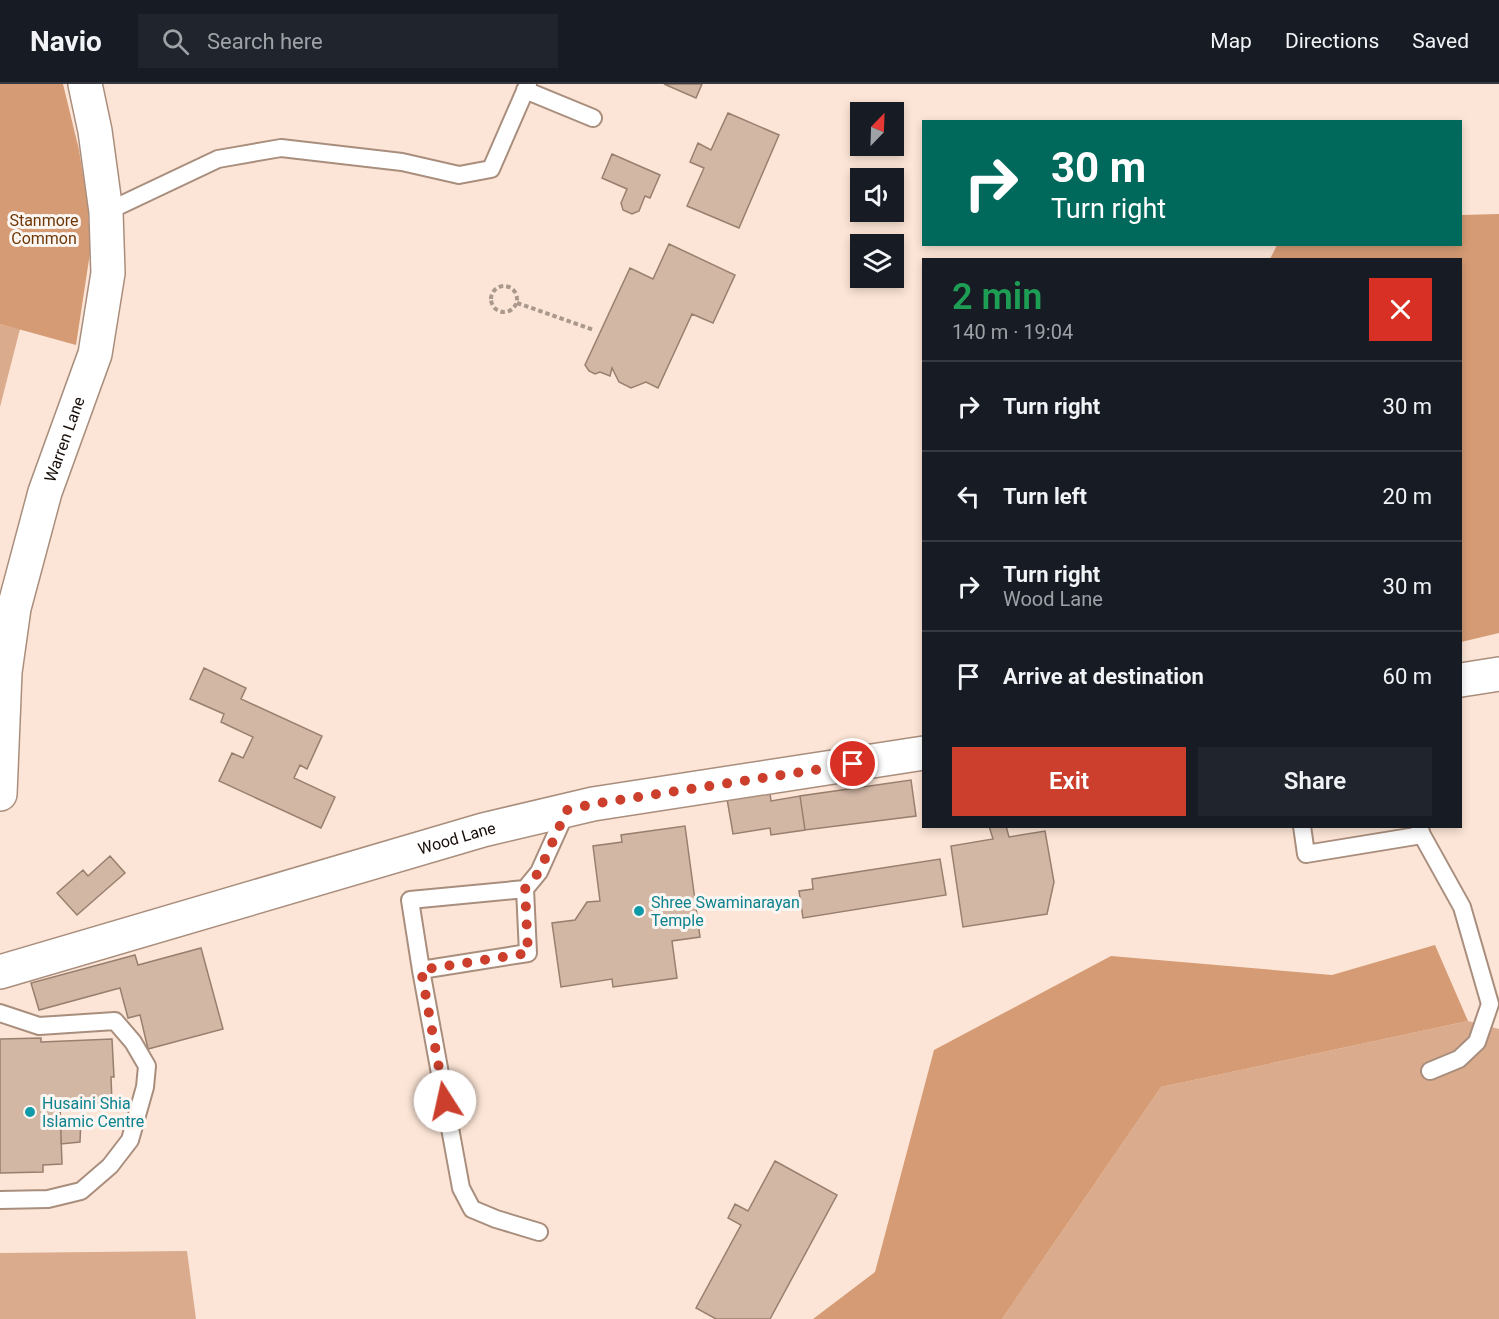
<!DOCTYPE html>
<meta charset="utf-8">
<style>
body{margin:0;font-family:Roboto,sans-serif;background:#20242c;color:#f1f3f6;height:100vh;display:flex;flex-direction:column;font-size:22px;white-space:nowrap}
*{box-sizing:border-box;margin:0}
p{font-size:20px;color:#9ea1a6}
.icon{flex:none;width:33px;height:33px;fill:none;stroke:currentColor;stroke-width:2;stroke-linecap:round;stroke-linejoin:round}
.map{position:relative;flex:1;overflow:hidden}
.details{position:absolute;left:922px;top:174px;width:540px;height:570px;display:flex;flex-direction:column;background:#171b24;border-radius:0px;box-shadow:0 3px 9px #0003}
.details>*{flex:none}
.banner{position:absolute;left:922px;top:36px;width:540px;height:126px;border-radius:0px;box-shadow:0 3px 9px #0003;background:#00695c;color:#fff;overflow:hidden}
.needle{width:39px;rotate:23deg}
.controls{position:absolute;left:850px;top:18px;display:grid;gap:12px}
.controls a{display:grid;place-items:center;width:54px;height:54px;border-radius:0px;background:#171b24;box-shadow:0 3px 9px #0003;font-size:30px}
.pin{position:absolute;display:grid;place-items:center;width:51px;height:51px;color:#fff;margin:-26px;border:3px solid #fff;border-radius:50%;box-shadow:0 2px 6px #0007}
.me{position:absolute;width:66px;margin:-33px;rotate:350deg;stroke-linejoin:round;filter:drop-shadow(0 0 4px #0008)}
.turn{display:flex;align-items:center;gap:21px;height:126px;padding:0 30px;font-size:27px}
.turn .icon{width:78px;height:78px;stroke-width:2.5}
.turn b{display:block;font-size:42px;line-height:51px}
.round{display:grid;place-items:center;flex:none;width:63px;height:63px;border-radius:0px;background:#20242c}
.overview{display:flex;align-items:center;justify-content:space-between;height:102px;padding:0 30px}
h1{font-size:36px;font-weight:600;line-height:45px;color:#1e9e55}
.primary-button{display:flex;gap:12px;margin-top:auto;padding:12px 30px}
.primary-button a{flex:1;height:69px;border-radius:0px;background:#cb3f2c;color:#fff;font-size:24px;font-weight:600;line-height:69px;text-align:center}
.primary-button a+a{background:#20242c;color:#f1f3f6}
ul{padding:0;list-style:none}
li{display:flex;align-items:center;gap:18px;height:90px;padding:0 30px;border-top:2px solid #363941}
li div{flex:1}
li b{display:block;font-size:22px}
li em{font-style:normal}
header{display:flex;align-items:center;gap:36px;box-sizing:border-box;height:84px;padding:0 30px;background:#171b24;border-bottom:2px solid #363941}
header strong{font-size:28px}
nav{display:flex;gap:33px;margin-inline-start:auto;font-size:21px}
.search{width:420px;height:54px;background:#20242c;display:flex;align-items:center;gap:15px;box-sizing:border-box;padding:0 21px;border-radius:0px;color:#9ea1a6;font-size:22px}
.map>svg:first-child{display:block}
</style>
<header>
<strong>Navio</strong>
<div class="search"><svg class="icon" aria-label="search" viewBox="0 0 24 24"><circle cx="10" cy="10" r="6"/><path d="M15 15l6 6"/></svg>Search here</div>
<nav><a>Map</a><a>Directions</a><a>Saved</a></nav>
</header>
<div class="map">
<svg width="1499" height="1235" viewBox="0 0 1499 1235">
<rect width="100%" height="100%" fill="#fce5d6"/>
<path fill="#daab8d" d="M 0,240 L 20,245 L 0,323 Z
M 1468,937 L 1499,945 L 1499,1235 L 1002,1235 L 1161,1003 Z
M 187,1167 L 196,1235 L 0,1235 L 0,1169 Z"/>
<path fill="#d59b74" d="M 0,0 L 63,0 L 79,66 L 88,122 L 90,169 L 76,261 L 0,240 Z
M 1499,130 L 1499,549 L 1461,558 L 1461,176 L 1270,175 L 1277,161 L 1461,160 L 1461,131 Z
M 1435,861 L 1468,937 L 1161,1003 L 1002,1235 L 813,1235 L 875,1188 L 934,966 L 1111,872 L 1332,891 Z"/>
<path fill="#d2b7a5" stroke="#997f6e" stroke-width="1.5" d="M 664,0 L 702,0 L 696,14 Z
M 728,29 L 779,51 L 739,144 L 687,122 L 704,84 L 690,78 L 698,59 L 711,66 Z
M 612,70 L 660,91 L 650,114 L 645,112 L 639,127 L 632,130 L 623,126 L 621,119 L 627,105 L 602,94 Z
M 669,160 L 735,191 L 713,239 L 692,230 L 658,304 L 646,298 L 631,304 L 619,298 L 612,284 L 610,292 L 600,288 L 595,290 L 589,287 L 585,281 L 630,184 L 653,195 Z
M 204,584 L 246,604 L 241,615 L 322,652 L 307,685 L 300,681 L 294,694 L 335,713 L 321,744 L 219,697 L 232,669 L 243,674 L 253,653 L 221,638 L 224,630 L 190,615 Z
M 911,696 L 916,732 L 805,746 L 800,712 Z
M 770,709 L 771,717 L 800,712 L 805,746 L 771,751 L 770,744 L 733,750 L 727,715 Z
M 685,742 L 700,853 L 672,857 L 677,894 L 613,903 L 612,895 L 561,903 L 552,839 L 575,836 L 587,818 L 600,817 L 593,762 L 622,758 L 621,751 Z
M 989,742 L 1006,742 L 1009,753 L 1045,747 L 1054,798 L 1047,830 L 963,843 L 951,762 L 993,755 Z
M 110,772 L 125,789 L 77,831 L 57,809 L 83,786 L 88,792 Z
M 940,775 L 946,811 L 803,834 L 799,807 L 813,805 L 812,795 Z
M 201,864 L 223,945 L 148,965 L 140,931 L 128,934 L 120,904 L 39,926 L 31,899 L 135,871 L 138,881 Z
M 41,954 L 41,958 L 112,955 L 114,993 L 111,993 L 112,1018 L 60,1021 L 62,1080 L 43,1081 L 43,1088 L 0,1089 L 0,955 Z
M 81,1034 L 80,1058 L 61,1060 L 61,1035 Z
M 775,1077 L 837,1111 L 770,1235 L 716,1235 L 696,1224 L 741,1141 L 728,1134 L 735,1120 L 748,1127 Z"/>
<g fill="none" stroke-linecap="round" stroke-linejoin="round">
<g stroke="#a98e7d" stroke-width="20">
<path id="service" d="M 525,6 L 593,34
M 106,128 L 218,75 L 281,64 L 402,78 L 459,91 L 491,85 L 528,0
M 1302,742 L 1306,770 L 1422,751
M 1419,742 L 1422,751 L 1462,823 L 1490,920 L 1477,958 L 1459,975 L 1430,987
M 525,805 L 410,816 L 421,886 L 528,869 L 525,805 L 539,788 L 567,726
M 421,886 L 461,1104 L 472,1125 L 496,1135 L 539,1148
M 0,929 L 39,942 L 115,937 L 133,958 L 147,982 L 145,1003 L 130,1056 L 110,1082 L 81,1107 L 48,1115 L 0,1116"/>
</g>
<g stroke="#a98e7d" stroke-width="36">
<g id="minor">
<path id="s1" d="M 0,710 L 5,588 L 14,524 L 45,408 L 95,270 L 108,189 L 106,128 L 95,47 L 85,0"/>
</g>
</g>
<g stroke="#a98e7d" stroke-width="36">
<g id="tertiary">
<path d="M 1461,596 L 1499,590"/>
<path id="s2" d="M 0,888 L 483,746 L 593,720 L 924,669"/>
</g>
</g>
<path stroke="#ab988d" stroke-width="4" stroke-dasharray="4.5 3" stroke-linecap="butt" d="M491 215a13 13 0 1 1 26 0a13 13 0 1 1-26 0Z
M 517,219 L 594,246"/>
<use href="#service" stroke="#fff" stroke-width="16"/>
<use href="#minor" stroke="#fff" stroke-width="33"/>
<use href="#tertiary" stroke="#fff" stroke-width="33"/>
</g>
<g fill="none" stroke-linecap="round" stroke-linejoin="round">
<path stroke="#cb3f2c" stroke-width="10" stroke-dasharray="0 18" d="M 445,1017 L 421,886 L 528,869 L 525,805 L 539,788 L 567,726 L 593,720 L 853,680"/>
</g>
<g fill="#0f9aa8" stroke="#fcf6f2" stroke-width="2">
<circle cx="639" cy="827" r="6"/>
<circle cx="30" cy="1028" r="6"/>
</g>
<g text-anchor="middle" stroke-width="6" stroke-linejoin="round" paint-order="stroke">
<g font-size="16" fill="#6e3808" stroke="#fcf6f2">
<text x="44" y="142">Stanmore<tspan x="44" dy="18">Common</tspan></text>
</g>
<g font-size="16" fill="#160c07" stroke="#fcf6f2">
<text dy="6" stroke="none"><textPath href="#s1" startOffset="363">Warren Lane</textPath></text>
<text dy="6" stroke="none"><textPath href="#s2" startOffset="476">Wood Lane</textPath></text>
</g>
<g font-size="16" fill="#0d838f" stroke="#fcf6f2" text-anchor="start">
<text x="651" y="824">Shree Swaminarayan<tspan x="651" dy="18">Temple</tspan></text>
<text x="42" y="1025">Husaini Shia<tspan x="42" dy="18">Islamic Centre</tspan></text>
</g>
</g>
</svg>
<div class="controls">
<a><svg class="needle" viewBox="-14 -14 28 28"><path d="M0-13l5 13h-10z" fill="#e53935"/><path d="M0 13l5-13h-10z" fill="#9ea1a6"/></svg></a>
<a><svg class="icon" aria-label="sound" viewBox="0 0 24 24"><path d="M4 9h4l5-4v14l-5-4H4zM17 9q2 3 0 6"/></svg></a>
<a><svg class="icon" aria-label="layers" viewBox="0 0 24 24"><path d="M12 4l9 5-9 5-9-5zM3 14l9 5 9-5"/></svg></a>
</div>
<div class="pin" style="left:853px;top:680px;background:#d93025"><svg class="icon" aria-label="arrive" viewBox="0 0 24 24"><path d="M6 21V4h12l-3 4 3 4H6"/></svg></div>
<svg class="me" style="left:445px;top:1017px" viewBox="-20 -20 40 40"><circle r="19" fill="#fff"/><path d="M0-13L10 11 0 6-10 11z" fill="#cb3f2c"/></svg>
<div class="banner">
<div class="turn"><svg class="icon" aria-label="right" viewBox="0 0 24 24"><path d="M7 20v-9h11M14 6l5 5-5 5"/></svg><div><b>30 m</b>Turn right</div></div>
</div>
<section class="details">
<div class="overview"><div><h1>2 min</h1><p>140 m · 19:04</p></div><a class="round" style="background:#d93025;color:#fff"><svg class="icon" aria-label="close" viewBox="0 0 24 24"><path d="M6 6l12 12M18 6L6 18"/></svg></a></div>
<ul>
<li><svg class="icon" aria-label="right" viewBox="0 0 24 24"><path d="M7 20v-9h11M14 6l5 5-5 5"/></svg><div><b>Turn right</b></div><em>30 m</em></li>
<li><svg class="icon" aria-label="left" viewBox="0 0 24 24"><path d="M17 20v-9H6M10 6l-5 5 5 5"/></svg><div><b>Turn left</b></div><em>20 m</em></li>
<li><svg class="icon" aria-label="right" viewBox="0 0 24 24"><path d="M7 20v-9h11M14 6l5 5-5 5"/></svg><div><b>Turn right</b><p>Wood Lane</p></div><em>30 m</em></li>
<li><svg class="icon" aria-label="arrive" viewBox="0 0 24 24"><path d="M6 21V4h12l-3 4 3 4H6"/></svg><div><b>Arrive at destination</b></div><em>60 m</em></li>
</ul>
<div class="primary-button"><a>Exit</a><a>Share</a></div>
</section>
</div>
